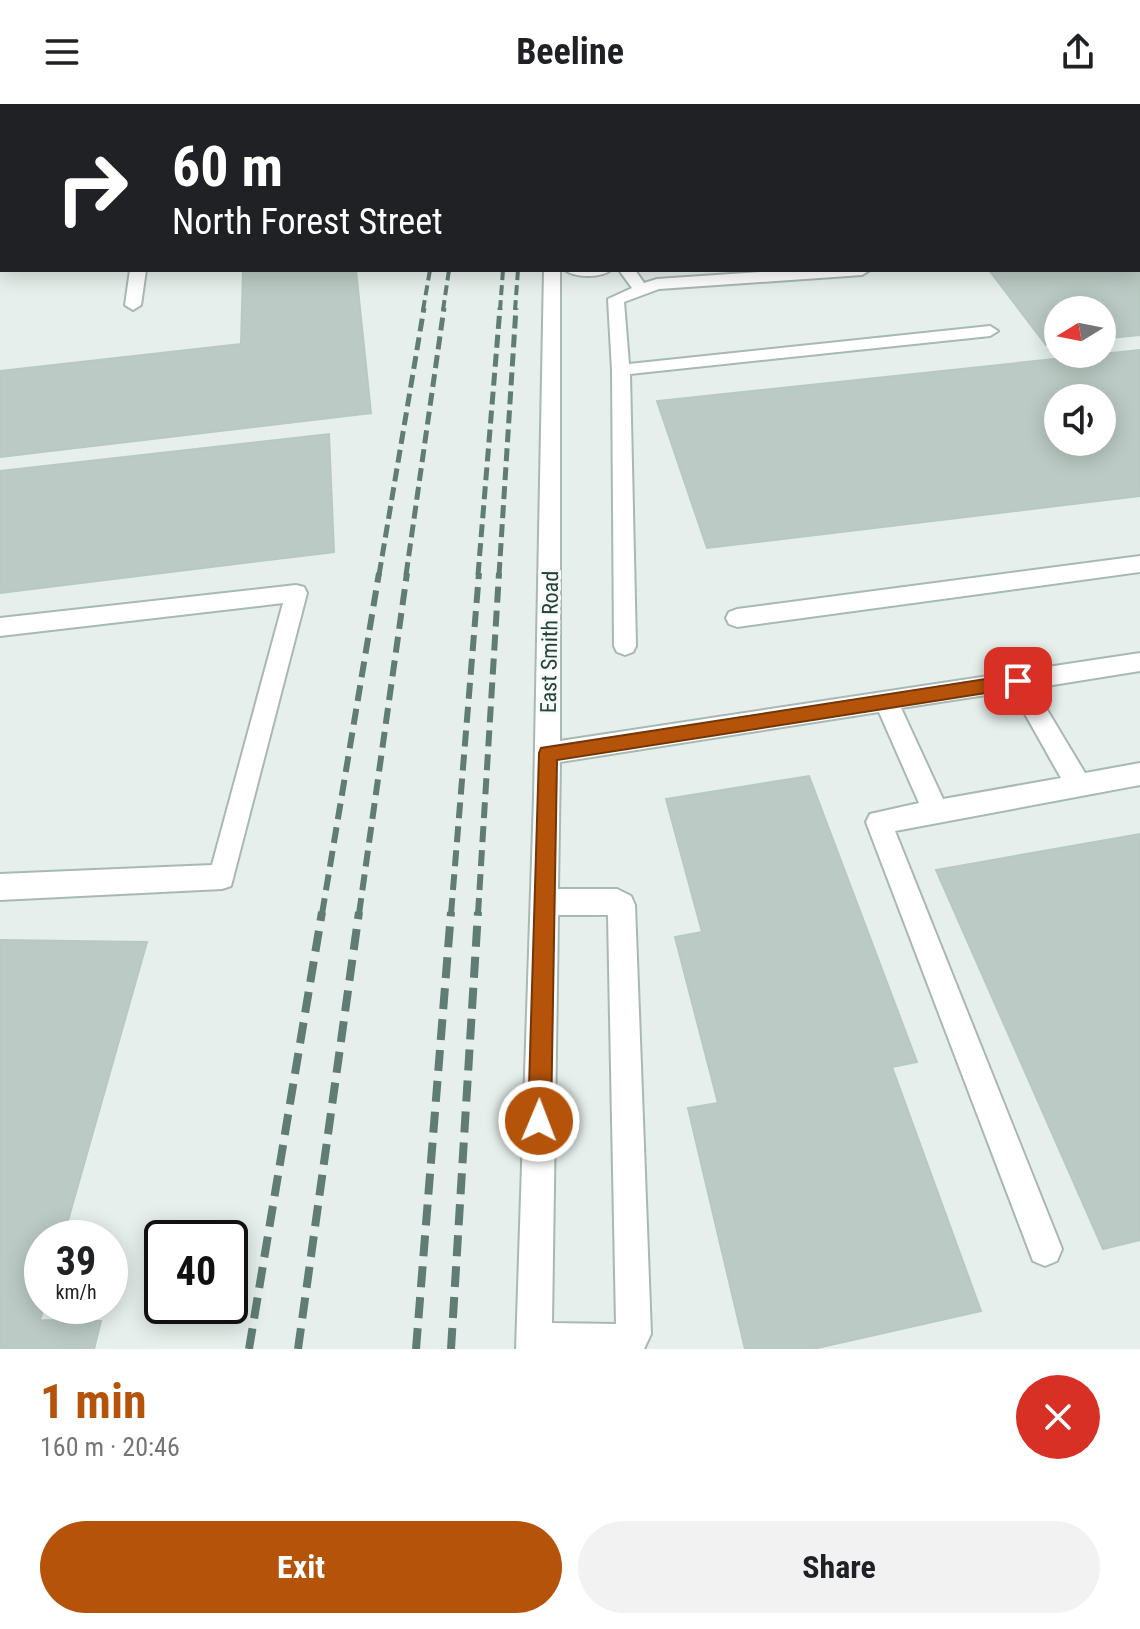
<!DOCTYPE html>
<meta charset="utf-8">
<style>
body{margin:0;font-family:"Roboto Condensed",sans-serif;background:#f2f2f2;color:#202124;height:100vh;display:flex;flex-direction:column;font-size:30px;white-space:nowrap}
*{box-sizing:border-box;margin:0}
p{font-size:26px;color:#757577}
.icon{flex:none;width:44px;height:44px;fill:none;stroke:currentColor;stroke-width:2;stroke-linecap:round;stroke-linejoin:round}
.map{position:relative;height:1245px;overflow:hidden}
.panel{display:flex;flex-direction:column;background:#fff;flex:1}
.panel>*{flex:none}
.hud{position:absolute;left:0px;top:0px;width:1140px;height:168px;box-shadow:0 4px 20px #0003;background:#202124;color:#fff;overflow:hidden}
.needle{width:52px;rotate:260deg}
.fabs{position:absolute;left:1044px;top:192px;display:grid;gap:16px}
.fabs a{display:grid;place-items:center;width:72px;height:72px;border-radius:50%;background:#fff;box-shadow:0 4px 20px #0003;font-size:40px}
.speed{position:absolute;left:24px;top:1116px;display:flex;gap:16px;font-size:40px;font-weight:700;text-align:center}
.speed>*{display:grid;place-content:center;width:104px;height:104px;border-radius:50%;background:#fff;box-shadow:0 4px 20px #0003;line-height:1}
.speed small{font-size:20px;font-weight:400}
.speed .limit{border:4px solid #111;border-radius:12px;background:#fff;color:#111}
.pin{position:absolute;display:grid;place-items:center;width:68px;height:68px;color:#fff;margin:-34px;border-radius:16px;box-shadow:0 4px 12px #0006}
.me{position:absolute;width:88px;margin:-44px;rotate:1deg;stroke-linejoin:round;filter:drop-shadow(0 0 6px #0008)}
.turn{display:flex;align-items:center;gap:28px;height:168px;padding:0 40px;font-size:36px}
.turn .icon{width:104px;height:104px;stroke-width:2.5}
.turn b{display:block;font-size:56px;line-height:68px}
.round{display:grid;place-items:center;flex:none;width:84px;height:84px;border-radius:42px;background:#f2f2f2}
.headline{display:flex;align-items:center;justify-content:space-between;height:136px;padding:0 40px}
h1{font-size:48px;font-weight:700;line-height:60px;color:#b45309}
.action{display:flex;gap:16px;margin-top:auto;padding:16px 40px}
.action a{flex:1;height:92px;border-radius:48px;background:#b45309;color:#fff;font-size:32px;font-weight:700;line-height:92px;text-align:center}
.action a+a{background:#f2f2f2;color:#202124}
header{display:flex;justify-content:space-between;align-items:center;height:104px;padding:0 40px;background:#fff;font-size:36px;font-weight:700}
.map>svg:first-child{display:block}
</style>
<header><svg class="icon" aria-label="menu" viewBox="0 0 24 24"><path d="M4 6h16M4 12h16M4 18h16"/></svg>Beeline<svg class="icon" aria-label="share" viewBox="0 0 24 24"><path d="M12 15V3M7 8l5-5 5 5M5 13v7h14v-7"/></svg></header>
<div class="map">
<svg width="1140" height="1245" viewBox="0 0 1140 1245">
<rect width="100%" height="100%" fill="#e6efeb"/>
<path fill="#bbcac4" stroke="#b8c9c2" stroke-width="2" fill-rule="evenodd" d="M 663,0 L 853,0 L 854,2 L 664,2 Z
M 857,0 L 960,0 L 961,2 L 858,2 Z
M 967,0 L 1093,0 L 1095,2 L 969,2 Z
M 1138,110 L 1140,231 L 1102,235 L 1102,206 L 1058,206 L 1058,240 L 1046,241 L 989,166 L 1138,166 Z
M 243,166 L 356,166 L 371,309 L 0,353 L 0,267 L 241,240 Z
M 1140,246 L 1140,392 L 707,444 L 657,297 ZM 1058,294 L 1102,294 L 1102,338 L 1058,338 Z
M 329,330 L 334,448 L 0,489 L 0,367 Z
M 809,672 L 917,958 L 892,963 L 981,1207 L 813,1245 L 745,1245 L 688,1004 L 718,999 L 675,833 L 702,828 L 666,695 Z
M 1140,730 L 1140,1136 L 1103,1145 L 936,766 Z
M 0,836 L 147,838 L 63,1134 L 42,1134 L 44,1202 L 40,1216 L 101,1217 L 94,1245 L 0,1245 Z"/>
<g fill="none" stroke-linecap="round" stroke-linejoin="round">
<g stroke="#a8b8b2" stroke-width="4">
<path id="minor" d="M 154,0 L 166,0 L 166,2 L 154,2 Z
M 558,0 L 570,0 L 570,2 L 558,2 Z
M 1094,0 L 1107,0 L 1108,2 L 1095,2 Z
M 1138,32 L 1140,32 L 1140,42 L 1138,42 Z
M 1138,86 L 1140,86 L 1140,94 L 1138,94 Z
M 130,166 L 146,166 L 141,201 L 133,206 L 125,201 Z
M 544,166 L 560,166 L 560,637 L 1140,549 L 1140,567 L 1034,584 L 1085,669 L 1140,659 L 1140,681 L 895,727 L 1062,1145 L 1057,1157 L 1045,1162 L 1033,1157 L 866,718 L 870,710 L 919,699 L 879,608 L 560,658 L 558,785 L 617,785 L 631,792 L 635,801 L 651,1230 L 644,1245 L 516,1245 L 534,694 ZM 1012,587 L 1061,674 L 943,695 L 901,604 ZM 558,811 L 608,811 L 616,1220 L 552,1219 Z
M 565,166 L 611,166 C 601,174 575,174 565,166 Z
M 619,166 L 635,166 L 644,179 L 657,175 L 792,166 L 870,166 L 862,171 L 659,185 L 624,198 L 629,260 L 990,222 L 998,227 L 990,232 L 630,270 L 636,542 L 633,548 L 625,551 L 617,548 L 614,542 L 612,266 L 608,195 L 632,184 Z
M 1140,452 L 1140,468 L 737,523 L 729,520 L 726,514 L 729,508 L 737,505 Z
M 296,481 L 304,483 L 307,489 L 231,782 L 222,785 L 0,796 L 0,770 L 212,761 L 283,499 L 0,532 L 0,514 Z"/>
</g>
<use href="#minor" fill="#fff" fill-rule="evenodd"/>
<path stroke="#5f7d75" stroke-width="4" stroke-dasharray="10 5" stroke-linecap="butt" d="M 0,25 L 2,19
M 423,206 L 430,166
M 443,206 L 449,166
M 500,206 L 503,166
M 515,206 L 518,166"/>
<path stroke="#5f7d75" stroke-width="5" stroke-dasharray="13 6" stroke-linecap="butt" d="M 379,471 L 424,204
M 406,471 L 444,204
M 478,471 L 500,204
M 499,471 L 516,204"/>
<path stroke="#5f7d75" stroke-width="6" stroke-dasharray="16 8" stroke-linecap="butt" d="M 322,810 L 379,469
M 359,810 L 407,469
M 451,810 L 479,469
M 478,810 L 499,469"/>
<path stroke="#5f7d75" stroke-width="8" stroke-dasharray="21 10" stroke-linecap="butt" d="M 249,1245 L 322,808
M 298,1245 L 359,808
M 416,1245 L 451,808
M 451,1245 L 478,808"/>
</g>
<path fill="#b45309" stroke="#753606" stroke-width="2" d="M 1018,570 L 1027,577 L 1018,584 L 557,656 L 551,1017 L 548,1026 L 539,1029 L 531,1026 L 528,1017 L 539,649 L 541,644 Z"/>
<g text-anchor="middle" stroke-width="6" stroke-linejoin="round" paint-order="stroke">
<g font-size="22" fill="#24423a" stroke="#f7fbf9">
<text transform="translate(549 538) rotate(-89)" y="8">East Smith Road</text>
</g>
</g>
</svg>
<div class="fabs">
<a><svg class="needle" viewBox="-14 -14 28 28"><path d="M0-13l5 13h-10z" fill="#e53935"/><path d="M0 13l5-13h-10z" fill="#757577"/></svg></a>
<a><svg class="icon" aria-label="sound" viewBox="0 0 24 24"><path d="M4 9h4l5-4v14l-5-4H4zM17 9q2 3 0 6"/></svg></a>
</div>
<div class="speed"><div>39<small>km/h</small></div><div class="limit">40</div></div>
<div class="pin" style="left:1018px;top:577px;background:#d93025"><svg class="icon" aria-label="arrive" viewBox="0 0 24 24"><path d="M6 21V4h12l-3 4 3 4H6"/></svg></div>
<svg class="me" style="left:539px;top:1017px" viewBox="-20 -20 40 40"><circle r="17" fill="#b45309" stroke="#fff" stroke-width="3"/><path d="M0-11L8 9 0 5-8 9z" fill="#fff"/></svg>
<div class="hud">
<div class="turn"><svg class="icon" aria-label="right" viewBox="0 0 24 24"><path d="M7 20v-9h11M14 6l5 5-5 5"/></svg><div><b>60 m</b>North Forest Street</div></div>
</div>
</div>
<section class="panel">
<div class="headline"><div><h1>1 min</h1><p>160 m · 20:46</p></div><a class="round" style="background:#d93025;color:#fff"><svg class="icon" aria-label="close" viewBox="0 0 24 24"><path d="M6 6l12 12M18 6L6 18"/></svg></a></div>
<div class="action"><a>Exit</a><a>Share</a></div>
</section>
